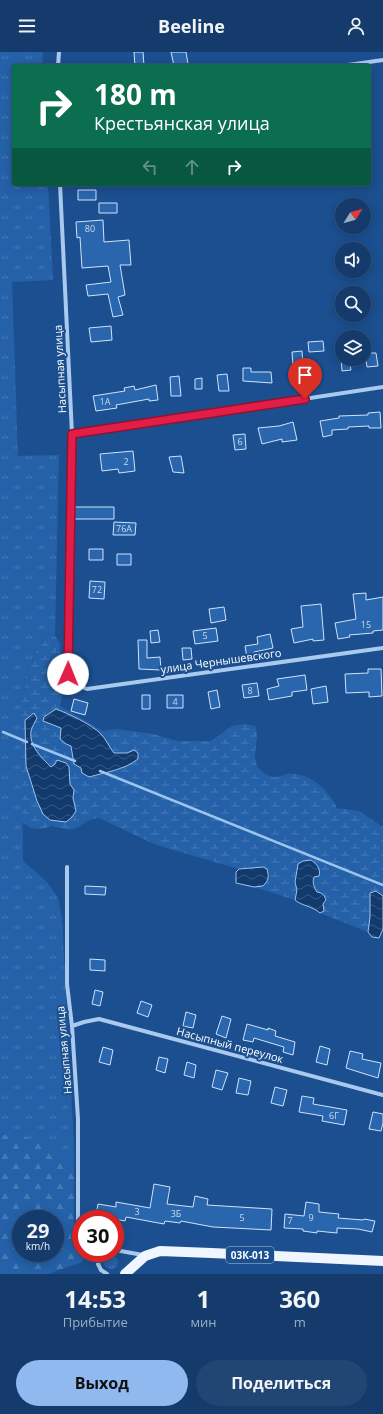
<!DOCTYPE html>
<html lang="ru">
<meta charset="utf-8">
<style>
body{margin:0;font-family:"Open Sans",sans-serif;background:#214673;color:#f1f3f6;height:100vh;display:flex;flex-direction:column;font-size:15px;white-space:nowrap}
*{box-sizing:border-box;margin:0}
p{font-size:13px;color:#9dadc1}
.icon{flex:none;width:22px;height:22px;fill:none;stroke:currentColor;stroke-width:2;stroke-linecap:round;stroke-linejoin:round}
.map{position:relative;height:1222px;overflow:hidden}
.drawer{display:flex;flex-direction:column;background:#143b6b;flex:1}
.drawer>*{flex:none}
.hud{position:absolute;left:12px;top:12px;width:359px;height:122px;border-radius:4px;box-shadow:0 2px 10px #0003,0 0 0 1px #33557e;background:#0b6e4f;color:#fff;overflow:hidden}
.needle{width:26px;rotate:53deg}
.tools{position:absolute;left:335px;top:146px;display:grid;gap:8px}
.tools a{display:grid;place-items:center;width:36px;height:36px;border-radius:50%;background:#143b6b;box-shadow:0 2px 10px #0003,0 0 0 1px #33557e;font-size:20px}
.speed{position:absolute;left:12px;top:1158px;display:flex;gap:8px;font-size:20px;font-weight:700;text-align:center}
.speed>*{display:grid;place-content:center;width:52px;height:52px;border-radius:50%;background:#143b6b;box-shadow:0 2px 10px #0003,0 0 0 1px #33557e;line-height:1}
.speed small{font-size:10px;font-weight:400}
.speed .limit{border:6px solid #d22;background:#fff;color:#111}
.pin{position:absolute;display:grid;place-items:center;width:34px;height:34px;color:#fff;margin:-41px -17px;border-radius:50% 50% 50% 0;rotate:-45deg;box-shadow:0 0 4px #0007}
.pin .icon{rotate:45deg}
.me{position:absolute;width:44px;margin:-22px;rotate:1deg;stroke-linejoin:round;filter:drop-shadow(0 0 3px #0008)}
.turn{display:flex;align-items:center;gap:14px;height:84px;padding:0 16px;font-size:18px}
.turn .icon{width:52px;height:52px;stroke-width:2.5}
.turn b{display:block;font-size:28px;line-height:34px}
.lanes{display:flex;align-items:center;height:38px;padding:0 16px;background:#0003;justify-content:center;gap:20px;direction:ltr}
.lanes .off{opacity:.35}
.eta{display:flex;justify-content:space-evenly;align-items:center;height:68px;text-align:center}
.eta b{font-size:24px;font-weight:700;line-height:28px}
.button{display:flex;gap:8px;margin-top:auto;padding:8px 16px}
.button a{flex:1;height:46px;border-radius:24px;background:#90b9f0;color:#111;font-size:16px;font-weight:700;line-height:46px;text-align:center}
.button a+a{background:#214673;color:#f1f3f6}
header{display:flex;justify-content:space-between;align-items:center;height:52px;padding:0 16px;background:#143b6b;font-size:18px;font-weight:700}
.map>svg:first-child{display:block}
</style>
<header><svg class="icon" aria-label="menu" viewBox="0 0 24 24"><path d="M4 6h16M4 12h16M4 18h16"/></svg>Beeline<svg class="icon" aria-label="person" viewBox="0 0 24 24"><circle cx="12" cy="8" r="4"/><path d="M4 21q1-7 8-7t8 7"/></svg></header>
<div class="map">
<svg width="383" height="1222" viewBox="0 0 383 1222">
<defs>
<pattern id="grass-tufts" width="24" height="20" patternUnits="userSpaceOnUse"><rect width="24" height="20" fill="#2461a8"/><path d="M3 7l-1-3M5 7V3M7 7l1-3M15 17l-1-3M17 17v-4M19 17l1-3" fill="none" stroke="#4579b5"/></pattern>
<pattern id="forest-firs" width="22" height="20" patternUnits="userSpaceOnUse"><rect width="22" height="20" fill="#2461a8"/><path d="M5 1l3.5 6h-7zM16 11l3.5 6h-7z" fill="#4579b5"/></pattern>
<pattern id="wetland-marsh" width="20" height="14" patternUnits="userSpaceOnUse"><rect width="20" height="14" fill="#2461a8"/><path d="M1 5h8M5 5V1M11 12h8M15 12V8" fill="none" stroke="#4579b5"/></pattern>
<pattern id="water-waves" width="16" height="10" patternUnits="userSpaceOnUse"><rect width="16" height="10" fill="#123a6d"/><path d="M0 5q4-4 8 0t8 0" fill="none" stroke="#365883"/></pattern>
</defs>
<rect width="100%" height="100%" fill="#1b4f8f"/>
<path fill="url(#grass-tufts)" d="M 0,0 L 43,0 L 42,14 L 14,14 L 14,132 L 48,132 L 53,228 L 12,230 L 18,404 L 59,403 L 55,584 L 49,581 L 38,594 L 28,621 L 22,650 L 23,809 L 46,829 L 58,845 L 62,866 L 74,1093 L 74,1115 C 60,1095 48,1091 25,1087 C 16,1085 8,1083 0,1083 Z
M104 1210a7 7 0 1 1 14 0a7 7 0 1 1-14 0Z"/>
<path fill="url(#forest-firs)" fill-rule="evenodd" d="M 0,1083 L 19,1083 L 42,1090 L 54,1095 L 66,1104 L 74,1115 L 74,1185 L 81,1196 L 81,1201 L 84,1201 L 85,1206 L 82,1210 L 48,1222 L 0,1222 ZM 21,1167 L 55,1167 L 55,1201 L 21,1201 Z"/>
<path fill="url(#wetland-marsh)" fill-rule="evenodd" d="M 49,581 L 55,584 L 60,591 L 63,638 L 60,654 L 103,679 L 116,677 L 153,682 L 177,689 L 211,689 L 232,674 L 244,672 L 255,674 C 261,687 251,701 257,714 C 260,719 268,725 275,725 C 279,725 283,723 287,722 C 309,720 328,737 337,756 L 359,759 L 383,775 L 383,844 L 376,839 L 368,880 L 320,861 L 324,859 C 321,851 311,832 314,825 L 296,819 L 295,830 L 297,838 L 295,848 L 254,835 L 263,834 L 269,823 L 267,817 L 263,815 L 239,817 L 173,798 L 154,792 L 99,766 L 89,768 L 78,775 L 70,778 L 52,774 L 41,777 L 31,776 L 22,770 L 22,650 L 28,621 L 38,594 ZM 56,657 C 69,662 91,672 101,682 C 106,687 109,695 114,701 L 127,701 L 120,717 L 89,725 L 82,721 C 80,712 73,704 71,694 L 66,692 ZM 37,666 C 35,670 32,675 31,679 C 29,694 41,705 51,715 L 62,708 L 69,715 L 70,732 L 74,738 L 73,746 L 75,753 L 37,749 L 33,732 L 25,668 Z"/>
<path fill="url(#water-waves)" stroke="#9cc4f0" d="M 56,657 C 69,662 91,672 101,682 C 106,687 109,695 114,701 L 127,701 L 134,698 L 138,701 L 138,707 C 124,718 106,720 89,725 L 82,721 L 81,716 L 74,712 L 71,694 L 66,692 L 60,687 L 61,676 L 43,669 L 44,665 Z
M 34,661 L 37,666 C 35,670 32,675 31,679 C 29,694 41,705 51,715 L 55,712 L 57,708 L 66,711 L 69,715 L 70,732 L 74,738 L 73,746 L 76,759 L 72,765 L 66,770 L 50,768 L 43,762 L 37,749 L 26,714 L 25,668 Z
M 311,808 C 317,812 321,817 319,824 L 314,825 C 312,831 314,835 317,840 C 323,841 324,843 326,848 L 323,852 L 324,859 L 320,861 C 312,854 302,854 295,848 L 297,838 L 295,830 L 298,812 L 303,809 Z
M 263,815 L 267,817 C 269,825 269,828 263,834 L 254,835 L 236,831 L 236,820 L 239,817 Z
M 376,839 L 383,844 L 383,877 L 379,886 L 372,885 L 368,880 L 370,865 L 370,841 Z"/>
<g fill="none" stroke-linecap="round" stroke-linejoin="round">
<path stroke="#9cc4f0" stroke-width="2.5" d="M 3,680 L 27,690
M 32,692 L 75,709
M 100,719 L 383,833"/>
</g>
<path fill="#2a66ad" stroke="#cfe3fa" d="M 134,0 L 143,0 L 144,14 L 135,14 Z
M 171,0 L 186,0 L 188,12 L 174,14 Z
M 78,138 L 96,138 L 96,148 L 78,148 Z
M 99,151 L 117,151 L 117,161 L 99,161 Z
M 103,168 L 104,190 L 129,188 L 131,213 L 120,213 L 125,243 L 118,245 L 123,263 L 113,265 L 108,242 L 88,244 L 86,233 L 111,230 L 108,214 L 82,216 L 80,185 L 77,186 L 76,170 Z
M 111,274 L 112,288 L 91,290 L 89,276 Z
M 323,289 L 324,299 L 309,300 L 308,290 Z
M 302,299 L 303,314 L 293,314 L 292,300 Z
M 365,301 L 376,301 L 378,314 L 367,315 Z
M 341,307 L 349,307 L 351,318 L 342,319 Z
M 243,316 L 251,316 L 251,320 L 271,320 L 272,331 L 243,329 Z
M 227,322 L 229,339 L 219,339 L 217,323 Z
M 179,324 L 181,344 L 171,344 L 170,325 Z
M 202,326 L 202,337 L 195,337 L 195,327 Z
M 156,333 L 158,348 L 149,349 L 149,347 L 116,353 L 117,356 L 96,359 L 93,344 L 125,339 L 124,336 L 134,334 L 135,338 Z
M 380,360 L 381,376 L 369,376 L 369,374 L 348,375 L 348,377 L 332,378 L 332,383 L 323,385 L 320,369 L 339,366 L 339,364 L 368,363 L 368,361 Z
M 293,370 L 297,388 L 282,390 L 282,387 L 262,392 L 258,376 L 279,374 Z
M 245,382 L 246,397 L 235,398 L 233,383 Z
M 133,399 L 135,419 L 119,421 L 118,417 L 102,419 L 100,402 Z
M 181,404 L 184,421 L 173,420 L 169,405 Z
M 74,455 L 114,455 L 114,467 L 74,467 Z
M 114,470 L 136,471 L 135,483 L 113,483 Z
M 89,497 L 103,497 L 103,508 L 89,508 Z
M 117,502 L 131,502 L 131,513 L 117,513 Z
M 90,529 L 105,530 L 104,547 L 89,546 Z
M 366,541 L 366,548 L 383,545 L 383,578 L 373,579 L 373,581 L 349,583 L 350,585 L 338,587 L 335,571 L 356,567 L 353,542 Z
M 321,552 L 324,588 L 313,589 L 313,587 L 294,591 L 291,577 L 303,575 L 301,554 Z
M 224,555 L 226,568 L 211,571 L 209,557 Z
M 216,576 L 218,589 L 195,592 L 193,579 Z
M 158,578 L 160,590 L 151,591 L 150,579 Z
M 270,582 L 273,596 L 254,600 L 255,604 L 247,606 L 245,594 L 258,592 L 257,585 Z
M 138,588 L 147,588 L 147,606 L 160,605 L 161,618 L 139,617 Z
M 182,596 L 191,596 L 192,607 L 183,608 Z
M 368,617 L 381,617 L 382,644 L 369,645 L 369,640 L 346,641 L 345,622 L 368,621 Z
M 305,623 L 307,638 L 292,640 L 292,644 L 269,648 L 267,637 L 279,634 L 277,627 Z
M 257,631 L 259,644 L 244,646 L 242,633 Z
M 326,634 L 328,650 L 313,652 L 311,637 Z
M 217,638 L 220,655 L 211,657 L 208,640 Z
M 142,643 L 150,643 L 150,657 L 142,657 Z
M 167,643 L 183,643 L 183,656 L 167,656 Z
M 74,647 L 88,651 L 85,663 L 71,659 Z
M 85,834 L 106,835 L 105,843 L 85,842 Z
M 90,907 L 105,908 L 105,919 L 90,918 Z
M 95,938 L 103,940 L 100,954 L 92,952 Z
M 141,949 L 152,953 L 148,965 L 137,961 Z
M 186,960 L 196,963 L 193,976 L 183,974 Z
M 222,964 L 231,967 L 226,986 L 216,982 Z
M 247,972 L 268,978 L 268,976 L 276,979 L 275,984 L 295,990 L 293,1003 L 283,1000 L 284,995 L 254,986 L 253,990 L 243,988 Z
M 320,994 L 330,997 L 327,1013 L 316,1010 Z
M 103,995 L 113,998 L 110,1013 L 99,1010 Z
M 350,999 L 363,1002 L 362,1007 L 381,1011 L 378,1026 L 346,1016 Z
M 159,1005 L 168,1007 L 165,1021 L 156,1018 Z
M 187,1010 L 196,1013 L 194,1026 L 184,1023 Z
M 216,1018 L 228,1021 L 222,1038 L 212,1035 Z
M 239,1026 L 251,1029 L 248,1043 L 236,1041 Z
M 275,1035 L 287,1038 L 283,1054 L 271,1051 Z
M 302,1044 L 314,1046 L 313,1052 L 347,1058 L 344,1073 L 322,1069 L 323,1064 L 299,1060 Z
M 373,1060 L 383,1062 L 383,1071 L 381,1079 L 369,1077 Z
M 154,1132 L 170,1135 L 167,1152 L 193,1155 L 195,1144 L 208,1147 L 207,1153 L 272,1157 L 271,1178 L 213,1175 L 181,1169 L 180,1171 L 165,1169 L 164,1172 L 126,1165 L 125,1169 L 96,1163 L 98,1152 L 116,1155 L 116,1150 L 150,1156 Z
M 306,1150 L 319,1152 L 319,1160 L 339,1162 L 338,1166 L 363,1168 L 364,1167 L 375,1169 L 372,1180 L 358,1177 L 337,1176 L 337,1181 L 317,1179 L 317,1181 L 303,1179 L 303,1177 L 284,1176 L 285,1162 L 304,1164 Z"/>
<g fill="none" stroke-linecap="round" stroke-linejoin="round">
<path stroke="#a9c9ee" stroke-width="4" d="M 58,14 L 59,0
M 341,14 L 383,8
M 60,132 L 72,382 L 68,622 L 75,632 L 87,637 L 383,596
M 72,382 L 383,335
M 67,815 L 67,932 L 72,974 L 78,1067 L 78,1168 L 81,1179
M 72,974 L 84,970 L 99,967 L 383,1043
M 115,1198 L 143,1203
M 101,1201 L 98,1212 L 101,1218 L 107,1222"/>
<path stroke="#f0f6ff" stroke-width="10" d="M 125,1222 L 145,1204 L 160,1199 L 211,1201 L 383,1209"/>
</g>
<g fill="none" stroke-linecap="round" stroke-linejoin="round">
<g stroke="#92132f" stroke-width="10">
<path id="route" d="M 68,622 L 72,382 L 305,347"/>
</g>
<use href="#route" stroke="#e11d48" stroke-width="7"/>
</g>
<g text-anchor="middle" stroke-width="4" stroke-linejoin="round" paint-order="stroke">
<g font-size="9" fill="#cad9ea">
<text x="90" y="180">80</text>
<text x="105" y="353">1А</text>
<text x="240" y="393">6</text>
<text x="126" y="413">2</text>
<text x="124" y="480">76А</text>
<text x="97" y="541">72</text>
<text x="366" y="576">15</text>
<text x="205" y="587">5</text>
<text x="250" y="642">8</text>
<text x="175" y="653">4</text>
<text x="334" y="1067">6Г</text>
<text x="137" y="1163">3</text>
<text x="176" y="1165">3Б</text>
<text x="242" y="1169">5</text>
<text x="311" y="1169">9</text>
<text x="290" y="1172">7</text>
</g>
<rect fill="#1b4f8f" stroke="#bbcadd" stroke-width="1" x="226" y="1195" width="48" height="16" rx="3"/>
<g font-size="10" font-weight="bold" fill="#fff">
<text x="250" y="1207">03К-013</text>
</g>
<g font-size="11" fill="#fff" stroke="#1b4f8f">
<text transform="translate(60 317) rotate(-93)" y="4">Насыпная улица</text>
<text transform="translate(221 609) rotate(-8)" y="4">улица Чернышевского</text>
<text transform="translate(230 993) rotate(15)" y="4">Насыпный переулок</text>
<text transform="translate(64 998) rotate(-95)" y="4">Насыпная улица</text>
</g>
</g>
</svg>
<div class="tools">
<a><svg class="needle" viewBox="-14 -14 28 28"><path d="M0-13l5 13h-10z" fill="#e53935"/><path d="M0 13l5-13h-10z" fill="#9dadc1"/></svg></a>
<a><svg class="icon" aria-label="sound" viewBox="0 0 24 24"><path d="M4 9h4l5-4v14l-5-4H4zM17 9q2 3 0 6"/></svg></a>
<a><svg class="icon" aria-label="search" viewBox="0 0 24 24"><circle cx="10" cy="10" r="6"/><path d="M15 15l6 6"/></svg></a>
<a><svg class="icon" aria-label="layers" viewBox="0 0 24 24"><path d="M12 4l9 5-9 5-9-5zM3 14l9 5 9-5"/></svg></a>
</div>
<div class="speed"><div>29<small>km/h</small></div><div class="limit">30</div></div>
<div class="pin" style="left:305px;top:347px;background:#d93025"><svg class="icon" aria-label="arrive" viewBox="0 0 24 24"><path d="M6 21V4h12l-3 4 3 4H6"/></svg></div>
<svg class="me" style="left:68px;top:622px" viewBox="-20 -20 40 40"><circle r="19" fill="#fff"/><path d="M0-13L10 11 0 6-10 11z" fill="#e11d48"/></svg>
<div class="hud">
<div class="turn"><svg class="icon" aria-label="right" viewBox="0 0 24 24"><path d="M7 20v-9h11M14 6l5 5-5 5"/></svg><div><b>180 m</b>Крестьянская улица</div></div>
<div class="lanes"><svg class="icon off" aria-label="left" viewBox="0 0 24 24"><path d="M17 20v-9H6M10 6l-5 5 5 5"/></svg><svg class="icon off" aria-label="ahead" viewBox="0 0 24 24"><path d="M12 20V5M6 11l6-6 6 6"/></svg><svg class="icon" aria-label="right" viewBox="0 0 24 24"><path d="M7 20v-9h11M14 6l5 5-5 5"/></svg></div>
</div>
</div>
<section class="drawer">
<div class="eta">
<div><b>14:53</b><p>Прибытие</p></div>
<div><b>1</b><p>мин</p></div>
<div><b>360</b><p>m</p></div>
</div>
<div class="button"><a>Выход</a><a>Поделиться</a></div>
</section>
